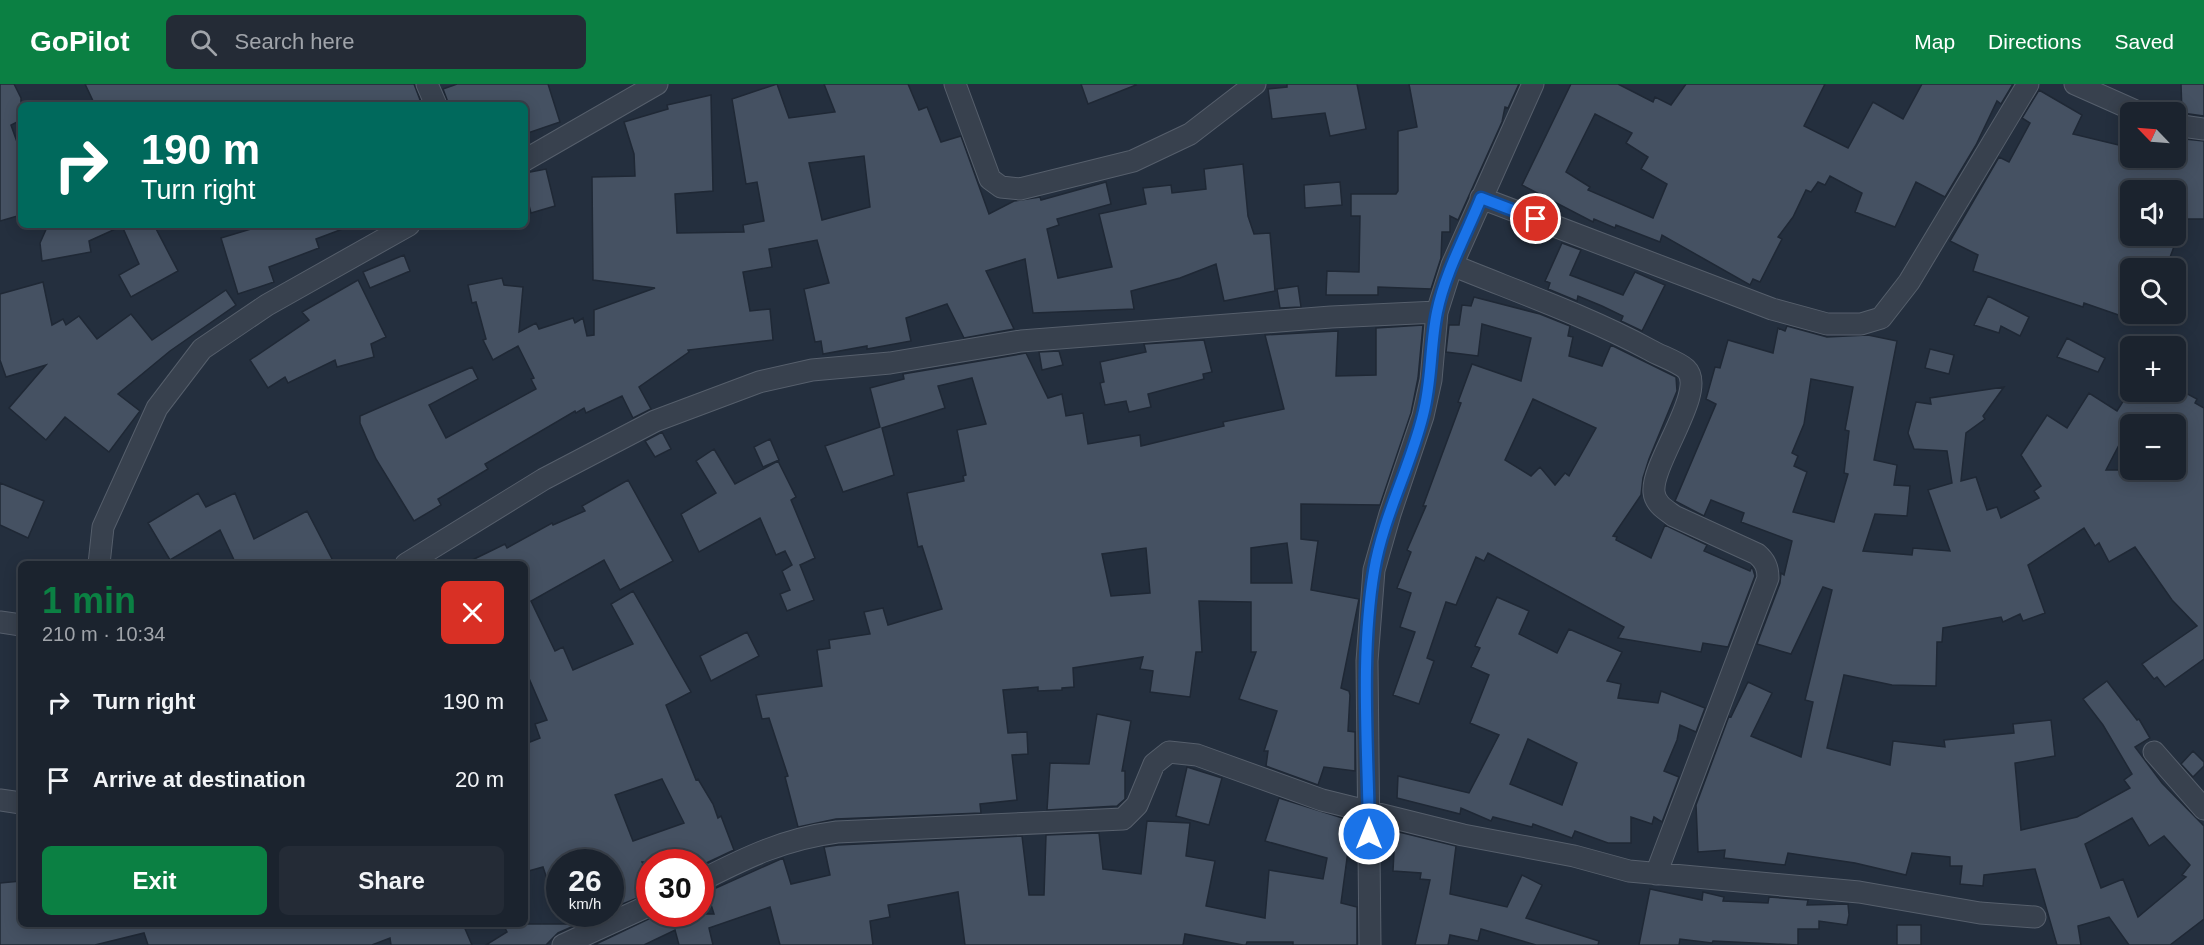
<!DOCTYPE html>
<meta charset="utf-8">
<style>
body{margin:0;font-family:Arial,sans-serif;background:#242b36;color:#f1f3f6;height:100vh;display:flex;flex-direction:column;font-size:22px;white-space:nowrap}
*{box-sizing:border-box;margin:0}
p{font-size:20px;color:#a0a4aa}
.icon{flex:none;width:33px;height:33px;fill:none;stroke:currentColor;stroke-width:2;stroke-linecap:round;stroke-linejoin:round}
.map{position:relative;flex:1;overflow:hidden}
.details{position:absolute;left:18px;top:477px;width:510px;height:366px;display:flex;flex-direction:column;background:#1b232e;border-radius:9px;box-shadow:0 3px 15px #0003,0 0 0 2px #39404a}
.details>*{flex:none}
.hud{position:absolute;left:18px;top:18px;width:510px;height:126px;border-radius:9px;box-shadow:0 3px 15px #0003,0 0 0 2px #39404a;background:#00695c;color:#fff;overflow:hidden}
.needle{width:39px;rotate:295deg}
.buttons{position:absolute;left:2120px;top:18px;display:grid;gap:12px}
.buttons a{display:grid;place-items:center;width:66px;height:66px;border-radius:9px;background:#1b232e;box-shadow:0 3px 15px #0003,0 0 0 2px #39404a;font-size:30px}
.speed{position:absolute;left:546px;top:765px;display:flex;gap:12px;font-size:30px;font-weight:700;text-align:center}
.speed>*{display:grid;place-content:center;width:78px;height:78px;border-radius:50%;background:#1b232e;box-shadow:0 3px 15px #0003,0 0 0 2px #39404a;line-height:1}
.speed small{font-size:15px;font-weight:400}
.speed .limit{border:9px solid #d22;background:#fff;color:#111}
.pin{position:absolute;display:grid;place-items:center;width:51px;height:51px;color:#fff;margin:-26px;border:3px solid #fff;border-radius:50%;box-shadow:0 2px 6px #0007}
.me{position:absolute;width:66px;margin:-33px;rotate:0deg;stroke-linejoin:round;filter:drop-shadow(0 0 4px #0008)}
.turn{display:flex;align-items:center;gap:21px;height:126px;padding:0 24px;font-size:27px}
.turn .icon{width:78px;height:78px;stroke-width:2.5}
.turn b{display:block;font-size:42px;line-height:51px}
.round{display:grid;place-items:center;flex:none;width:63px;height:63px;border-radius:9px;background:#242b36}
.summary{display:flex;align-items:center;justify-content:space-between;height:102px;padding:0 24px}
h1{font-size:36px;font-weight:700;line-height:45px;color:#0b8043}
.cta{display:flex;gap:12px;margin-top:auto;padding:12px 24px}
.cta a{flex:1;height:69px;border-radius:9px;background:#0b8043;color:#fff;font-size:24px;font-weight:700;line-height:69px;text-align:center}
.cta a+a{background:#242b36;color:#f1f3f6}
ul{padding:0;list-style:none}
li{display:flex;align-items:center;gap:18px;height:78px;padding:0 24px}
li div{flex:1}
li b{display:block;font-size:22px}
li em{font-style:normal}
header{display:flex;align-items:center;gap:36px;box-sizing:border-box;height:84px;padding:0 30px;background:#0b8043;color:#fff}
header strong{font-size:28px}
nav{display:flex;gap:33px;margin-inline-start:auto;font-size:21px}
.search{width:420px;height:54px;background:#242b36;display:flex;align-items:center;gap:15px;box-sizing:border-box;padding:0 21px;border-radius:9px;color:#a0a4aa;font-size:22px}
.map>svg:first-child{display:block}
</style>
<header>
<strong>GoPilot</strong>
<div class="search"><svg class="icon" aria-label="search" viewBox="0 0 24 24"><circle cx="10" cy="10" r="6"/><path d="M15 15l6 6"/></svg>Search here</div>
<nav><a>Map</a><a>Directions</a><a>Saved</a></nav>
</header>
<div class="map">
<svg width="2204" height="861" viewBox="0 0 2204 861">
<rect width="100%" height="100%" fill="#242f3e"/>
<path fill="#455162" stroke="#1f2835" stroke-width="1.5" fill-rule="evenodd" d="M 0,0 L 14,0 L 21,14 L 21,36 L 11,41 L 21,69 L 21,131 L 0,137 Z
M 85,0 L 414,0 L 422,21 L 95,21 Z
M 457,0 L 548,0 L 560,38 L 525,50 L 525,21 L 449,21 L 443,5 Z
M 777,0 L 789,34 L 835,28 L 824,0 L 908,0 L 919,26 L 927,23 L 941,58 L 961,52 L 989,130 L 1014,117 L 1040,113 L 1041,116 L 1106,98 L 1111,120 L 1057,135 L 1059,141 L 1047,145 L 1058,194 L 1112,183 L 1099,130 L 1146,120 L 1143,104 L 1171,101 L 1172,109 L 1206,105 L 1204,85 L 1243,80 L 1248,132 L 1254,150 L 1270,149 L 1275,207 L 1224,217 L 1216,180 L 1180,194 L 1131,207 L 1134,225 L 1033,229 L 1025,175 L 986,187 L 1014,245 L 964,254 L 947,220 L 906,234 L 911,257 L 867,265 L 867,262 L 823,270 L 821,257 L 815,258 L 804,205 L 829,199 L 817,156 L 769,165 L 772,183 L 743,188 L 750,227 L 770,225 L 773,256 L 688,266 L 689,268 L 639,303 L 651,325 L 633,334 L 622,312 L 586,329 L 584,324 L 576,329 L 575,327 L 485,380 L 488,385 L 438,415 L 441,421 L 414,437 L 376,375 L 360,339 L 360,332 L 472,283 L 478,295 L 429,321 L 446,354 L 536,305 L 531,295 L 534,294 L 518,262 L 493,276 L 483,256 L 486,255 L 476,218 L 472,219 L 468,201 L 502,194 L 504,201 L 523,203 L 519,248 L 536,239 L 539,245 L 573,234 L 575,239 L 583,234 L 587,252 L 594,251 L 594,226 L 655,204 L 593,196 L 592,93 L 635,92 L 634,70 L 624,38 L 668,25 L 667,21 L 711,11 L 713,107 L 675,110 L 677,149 L 744,148 L 743,141 L 764,137 L 757,98 L 746,100 L 732,15 ZM 864,72 L 870,123 L 822,136 L 809,79 Z
M 1081,0 L 1135,0 L 1136,1 L 1088,20 Z
M 1287,0 L 1357,0 L 1366,45 L 1330,52 L 1325,29 L 1272,35 L 1268,5 L 1287,3 Z
M 1409,0 L 1519,0 L 1508,24 L 1505,23 L 1502,38 L 1458,136 L 1450,132 L 1450,148 L 1442,148 L 1441,174 L 1431,205 L 1378,203 L 1378,211 L 1326,211 L 1327,187 L 1359,188 L 1360,132 L 1351,132 L 1351,110 L 1396,110 L 1398,107 L 1398,47 L 1417,43 Z
M 1571,0 L 1618,0 L 1653,18 L 1655,13 L 1671,21 L 1686,0 L 1825,0 L 1804,42 L 1848,64 L 1873,18 L 1903,35 L 1922,0 L 2013,0 L 2001,20 L 1997,17 L 1976,61 L 1945,113 L 1916,98 L 1895,143 L 1855,128 L 1862,109 L 1830,92 L 1825,101 L 1818,98 L 1811,108 L 1806,106 L 1793,133 L 1778,153 L 1782,155 L 1760,198 L 1753,195 L 1750,201 L 1662,151 L 1660,158 L 1616,141 L 1615,144 L 1594,135 L 1593,138 L 1522,101 ZM 1595,30 L 1632,49 L 1626,59 L 1648,73 L 1641,85 L 1667,100 L 1653,134 L 1588,106 L 1590,103 L 1566,88 Z
M 2181,0 L 2204,0 L 2204,32 L 2182,29 Z
M 2039,6 L 2082,31 L 2073,50 L 2127,63 L 2124,74 L 2175,74 L 2175,54 L 2204,57 L 2204,135 L 2175,135 L 2175,106 L 2129,106 L 2119,152 L 2178,152 L 2166,184 L 2130,174 L 2130,235 L 2084,219 L 2083,223 L 1973,187 L 1978,171 L 1950,157 L 1999,73 L 2009,78 L 2030,39 L 2022,34 Z
M 546,85 L 555,122 L 531,129 L 525,106 L 525,89 Z
M 1340,98 L 1342,121 L 1305,124 L 1304,101 Z
M 48,141 L 154,141 L 178,187 L 131,213 L 119,191 L 139,180 L 122,142 L 89,157 L 91,168 L 42,177 L 40,159 Z
M 264,141 L 348,141 L 348,143 L 316,155 L 319,164 L 269,183 L 274,198 L 238,210 L 221,154 Z
M 1562,159 L 1581,166 L 1570,191 L 1623,211 L 1635,188 L 1665,201 L 1642,247 L 1621,237 L 1623,232 L 1602,222 L 1578,212 L 1577,217 L 1548,205 L 1550,199 L 1545,197 Z
M 404,171 L 410,187 L 370,204 L 363,188 Z
M 358,196 L 386,253 L 371,260 L 374,273 L 337,283 L 335,276 L 288,299 L 285,293 L 268,304 L 250,276 L 309,236 L 302,228 Z
M 43,198 L 52,241 L 63,235 L 66,241 L 79,232 L 97,255 L 131,230 L 152,256 L 226,206 L 236,221 L 170,267 L 118,310 L 140,327 L 109,368 L 65,333 L 46,356 L 9,324 L 46,281 L 6,293 L 0,276 L 0,210 Z
M 1298,202 L 1301,223 L 1280,224 L 1277,205 Z
M 1988,212 L 2029,233 L 2020,252 L 2001,242 L 1999,249 L 1974,241 Z
M 1474,213 L 1540,230 L 1570,242 L 1568,252 L 1573,253 L 1569,272 L 1602,282 L 1611,261 L 1676,293 L 1677,307 L 1649,375 L 1643,394 L 1641,411 L 1613,452 L 1617,453 L 1616,456 L 1651,474 L 1665,441 L 1707,461 L 1704,467 L 1750,487 L 1752,482 L 1755,492 L 1728,563 L 1703,559 L 1701,568 L 1618,554 L 1624,543 L 1488,469 L 1484,477 L 1476,473 L 1456,521 L 1446,518 L 1427,574 L 1434,577 L 1419,620 L 1393,611 L 1415,548 L 1400,543 L 1411,509 L 1397,504 L 1411,468 L 1407,466 L 1426,422 L 1423,422 L 1461,319 L 1458,318 L 1472,280 L 1521,297 L 1531,254 L 1482,240 L 1478,272 L 1446,268 L 1449,241 L 1459,241 L 1462,221 L 1471,222 ZM 1533,315 L 1596,344 L 1569,392 L 1565,389 L 1555,401 L 1540,383 L 1531,392 L 1505,376 Z
M 1423,241 L 1418,294 L 1411,329 L 1380,421 L 1301,420 L 1301,455 L 1318,457 L 1311,506 L 1359,515 L 1341,604 L 1349,607 L 1350,611 L 1348,647 L 1355,648 L 1355,687 L 1324,683 L 1318,701 L 1266,682 L 1268,667 L 1264,667 L 1277,627 L 1239,615 L 1256,568 L 1251,568 L 1251,518 L 1199,517 L 1202,568 L 1196,568 L 1190,613 L 1150,608 L 1153,587 L 1140,585 L 1143,573 L 1073,584 L 1074,603 L 1062,604 L 1062,606 L 1038,607 L 1038,603 L 1003,606 L 1008,649 L 1027,648 L 1028,670 L 1012,671 L 1017,716 L 980,720 L 981,729 L 836,735 L 798,743 L 785,693 L 788,692 L 769,634 L 762,635 L 756,611 L 822,602 L 817,566 L 830,564 L 829,556 L 870,550 L 864,528 L 883,524 L 888,541 L 942,525 L 922,462 L 918,463 L 907,409 L 964,397 L 963,392 L 966,391 L 957,346 L 986,340 L 972,294 L 938,302 L 945,324 L 882,344 L 894,391 L 843,408 L 825,362 L 880,343 L 870,304 L 904,295 L 903,290 L 1026,269 L 1048,314 L 1062,310 L 1066,332 L 1083,329 L 1088,360 L 1140,351 L 1141,362 L 1224,342 L 1223,338 L 1284,325 L 1265,251 L 1338,247 L 1336,292 L 1376,291 L 1376,244 ZM 1287,459 L 1292,499 L 1251,499 L 1251,464 ZM 1146,464 L 1150,509 L 1111,512 L 1102,470 Z
M 1787,242 L 1827,253 L 1868,251 L 1897,257 L 1874,376 L 1897,381 L 1894,401 L 1910,402 L 1907,432 L 1875,430 L 1863,467 L 1912,471 L 1913,464 L 1950,467 L 1928,406 L 1952,399 L 1947,367 L 1914,365 L 1908,349 L 1916,318 L 1931,320 L 1930,314 L 2004,303 L 1983,332 L 1985,335 L 1966,349 L 1961,397 L 1976,393 L 1987,426 L 1997,423 L 2001,434 L 2039,414 L 2034,407 L 2041,402 L 2021,371 L 2047,331 L 2067,344 L 2089,309 L 2117,327 L 2129,308 L 2184,308 L 2197,315 L 2195,319 L 2204,324 L 2204,575 L 2165,603 L 2157,593 L 2154,595 L 2142,580 L 2197,542 L 2172,516 L 2135,463 L 2109,478 L 2099,459 L 2095,462 L 2084,444 L 2028,481 L 2045,529 L 2023,537 L 2020,530 L 2003,538 L 2001,533 L 1943,544 L 1942,558 L 1937,558 L 1936,602 L 1892,601 L 1844,591 L 1827,664 L 1890,681 L 1893,657 L 1945,663 L 1944,656 L 2014,649 L 2013,640 L 2051,636 L 2055,672 L 2015,679 L 2021,746 L 2077,733 L 2130,704 L 2124,696 L 2132,690 L 2103,641 L 2083,615 L 2107,597 L 2137,636 L 2139,635 L 2150,654 L 2135,663 L 2162,699 L 2204,742 L 2204,835 L 2170,861 L 2129,861 L 2109,833 L 2078,842 L 2081,861 L 2057,861 L 2035,785 L 1984,791 L 1983,802 L 1960,800 L 1962,782 L 1950,782 L 1950,773 L 1912,769 L 1906,791 L 1855,779 L 1788,769 L 1785,781 L 1724,774 L 1725,766 L 1698,768 L 1696,721 L 1729,632 L 1731,633 L 1748,598 L 1772,609 L 1751,652 L 1801,673 L 1813,618 L 1805,616 L 1832,506 L 1823,503 L 1791,570 L 1757,560 L 1780,499 L 1781,489 L 1784,491 L 1792,457 L 1741,438 L 1744,429 L 1711,416 L 1704,432 L 1675,417 L 1716,320 L 1706,315 L 1715,283 L 1720,284 L 1728,256 L 1773,269 L 1778,244 L 1785,247 ZM 1811,295 L 1853,303 L 1845,346 L 1849,347 L 1844,389 L 1848,390 L 1834,438 L 1793,428 L 1807,388 L 1794,382 L 1798,372 L 1792,369 L 1804,340 ZM 2137,333 L 2148,340 L 2175,340 L 2175,386 L 2106,386 L 2130,340 ZM 2132,734 L 2149,762 L 2164,752 L 2190,781 L 2182,791 L 2186,793 L 2138,833 L 2123,795 L 2101,804 L 2085,760 Z
M 2067,254 L 2105,274 L 2098,288 L 2057,273 Z
M 1204,256 L 1212,288 L 1203,290 L 1204,295 L 1148,310 L 1151,323 L 1129,328 L 1126,317 L 1105,321 L 1100,299 L 1104,298 L 1100,278 L 1146,268 L 1144,260 Z
M 1930,265 L 1954,271 L 1949,290 L 1925,284 Z
M 1059,267 L 1063,281 L 1042,286 L 1039,268 Z
M 662,348 L 671,365 L 655,373 L 645,357 Z
M 770,355 L 779,376 L 763,383 L 754,363 Z
M 714,365 L 735,400 L 778,377 L 796,413 L 791,416 L 815,474 L 800,481 L 814,516 L 787,527 L 780,510 L 790,506 L 782,487 L 792,481 L 785,467 L 776,471 L 760,434 L 699,468 L 681,430 L 716,409 L 696,377 Z
M 628,396 L 673,477 L 620,506 L 604,476 L 531,517 L 555,567 L 563,563 L 573,586 L 633,560 L 611,520 L 633,507 L 691,608 L 666,621 L 696,696 L 698,695 L 713,720 L 718,734 L 721,732 L 734,766 L 700,782 L 700,778 L 642,778 L 650,795 L 650,809 L 610,825 L 610,778 L 560,778 L 560,821 L 556,822 L 543,783 L 525,788 L 525,660 L 540,654 L 535,640 L 547,636 L 525,585 L 525,480 L 464,480 L 505,460 L 507,464 L 552,439 L 553,441 L 585,427 L 582,422 ZM 662,695 L 684,739 L 633,757 L 615,711 Z
M 0,399 L 44,417 L 28,454 L 0,441 Z
M 198,409 L 206,423 L 235,409 L 254,455 L 307,427 L 332,475 L 322,480 L 236,480 L 220,446 L 170,476 L 148,439 Z
M 1497,513 L 1529,527 L 1519,550 L 1557,569 L 1569,545 L 1622,568 L 1607,597 L 1621,600 L 1618,614 L 1658,619 L 1661,607 L 1705,624 L 1696,648 L 1680,641 L 1677,656 L 1664,687 L 1679,693 L 1662,738 L 1654,733 L 1652,740 L 1631,733 L 1631,759 L 1608,759 L 1575,747 L 1572,754 L 1533,740 L 1532,743 L 1493,733 L 1491,737 L 1461,724 L 1460,730 L 1397,714 L 1398,692 L 1469,709 L 1499,651 L 1470,639 L 1489,591 L 1471,583 L 1480,564 L 1475,562 ZM 1528,655 L 1577,679 L 1562,721 L 1510,700 Z
M 747,548 L 759,572 L 711,597 L 700,572 Z
M 1097,630 L 1131,637 L 1122,687 L 1125,687 L 1125,715 L 1117,722 L 1047,726 L 1050,679 L 1089,680 Z
M 2193,667 L 2204,678 L 2204,682 L 2193,693 L 2181,680 Z
M 1187,683 L 1222,694 L 1209,741 L 1176,732 Z
M 1279,714 L 1352,737 L 1341,819 L 1357,823 L 1357,861 L 1293,861 L 1293,858 L 1247,858 L 1246,861 L 1243,861 L 1185,850 L 1183,861 L 965,861 L 958,808 L 888,821 L 890,833 L 870,837 L 873,861 L 780,861 L 770,823 L 709,844 L 713,861 L 679,861 L 675,846 L 644,861 L 594,861 L 659,830 L 714,830 L 707,808 L 783,774 L 791,800 L 830,791 L 824,763 L 838,761 L 1022,752 L 1029,811 L 1044,811 L 1046,751 L 1099,749 L 1103,785 L 1141,790 L 1147,737 L 1190,739 L 1186,772 L 1215,777 L 1206,822 L 1265,834 L 1269,786 L 1323,795 L 1327,774 L 1265,757 Z
M 1395,747 L 1456,762 L 1450,810 L 1507,823 L 1522,791 L 1542,801 L 1526,834 L 1599,857 L 1598,861 L 1536,861 L 1481,845 L 1478,857 L 1450,851 L 1448,861 L 1415,861 L 1430,796 L 1420,795 L 1421,789 L 1393,787 Z
M 21,797 L 21,840 L 463,840 L 472,861 L 391,861 L 390,854 L 372,861 L 148,861 L 144,849 L 95,861 L 0,861 L 0,799 Z
M 1650,805 L 1702,816 L 1703,808 L 1724,813 L 1723,817 L 1768,819 L 1769,813 L 1808,816 L 1807,821 L 1848,820 L 1849,831 L 1847,841 L 1819,837 L 1819,845 L 1798,845 L 1798,861 L 1713,857 L 1712,859 L 1680,855 L 1679,861 L 1639,861 Z
M 585,830 L 601,830 L 558,849 L 546,861 L 486,861 L 507,848 L 503,840 L 575,840 L 573,835 Z
M 1897,841 L 1921,841 L 1921,861 L 1897,861 Z"/>
<g fill="none" stroke-linecap="round" stroke-linejoin="round">
<g stroke="#565f6c" stroke-width="23">
<path id="minor" d="M 427,0 L 436,21
M 955,0 L 990,95 L 1001,103 L 1020,105 L 1133,77 L 1190,50 L 1255,0
M 2075,0 L 2138,28
M 2175,41 L 2204,45
M 525,76 L 657,0
M 1481,114 L 1772,225 L 1827,240 L 1861,240 L 1881,234 L 1909,198 L 2028,0
M 1452,181 C 1518,208 1587,232 1650,266 C 1660,272 1677,277 1686,285 C 1708,306 1651,379 1654,408 C 1655,420 1666,426 1674,432 L 1757,470 C 1765,477 1768,483 1768,494 L 1656,790
M 99,480 L 103,443 L 157,324 L 202,265 L 267,221 L 409,141
M 406,480 L 544,395 L 655,337 L 759,298 L 812,286 L 890,279 L 1021,257 L 1331,233 L 1437,228
M 0,538 L 21,541
M 2154,668 L 2204,725
M 0,716 L 21,719
M 700,797 C 747,773 784,755 837,748 L 1123,735 L 1137,721 L 1154,680 L 1169,668 L 1197,671 L 1322,716 L 1463,751 L 1574,772 L 1629,787 L 1859,808 L 1980,829 L 2035,833
M 563,861 L 650,821
M 1370,861 L 1367,577 L 1374,486 L 1390,430 L 1423,332 L 1431,296 L 1437,228 L 1452,181 L 1533,0"/>
</g>
<use href="#minor" stroke="#38414e" stroke-width="21"/>
</g>
<g fill="none" stroke-linecap="round" stroke-linejoin="round">
<g stroke="#114b97" stroke-width="15">
<path id="route" d="M 1369,750 C 1368,665 1360,570 1374,487 C 1383,433 1410,384 1423,331 C 1432,297 1430,262 1437,228 C 1445,189 1466,151 1481,114 L 1536,135"/>
</g>
<use href="#route" stroke="#1a73e8" stroke-width="10"/>
</g>
</svg>
<div class="buttons">
<a><svg class="needle" viewBox="-14 -14 28 28"><path d="M0-13l5 13h-10z" fill="#e53935"/><path d="M0 13l5-13h-10z" fill="#a0a4aa"/></svg></a>
<a><svg class="icon" aria-label="sound" viewBox="0 0 24 24"><path d="M4 9h4l5-4v14l-5-4H4zM17 9q2 3 0 6"/></svg></a>
<a><svg class="icon" aria-label="search" viewBox="0 0 24 24"><circle cx="10" cy="10" r="6"/><path d="M15 15l6 6"/></svg></a>
<a>+</a>
<a>−</a>
</div>
<div class="speed"><div>26<small>km/h</small></div><div class="limit">30</div></div>
<div class="pin" style="left:1536px;top:135px;background:#d93025"><svg class="icon" aria-label="arrive" viewBox="0 0 24 24"><path d="M6 21V4h12l-3 4 3 4H6"/></svg></div>
<svg class="me" style="left:1369px;top:750px" viewBox="-20 -20 40 40"><circle r="17" fill="#1a73e8" stroke="#fff" stroke-width="3"/><path d="M0-11L8 9 0 5-8 9z" fill="#fff"/></svg>
<div class="hud">
<div class="turn"><svg class="icon" aria-label="right" viewBox="0 0 24 24"><path d="M7 20v-9h11M14 6l5 5-5 5"/></svg><div><b>190 m</b>Turn right</div></div>
</div>
<section class="details">
<div class="summary"><div><h1>1 min</h1><p>210 m · 10:34</p></div><a class="round" style="background:#d93025;color:#fff"><svg class="icon" aria-label="close" viewBox="0 0 24 24"><path d="M6 6l12 12M18 6L6 18"/></svg></a></div>
<ul>
<li><svg class="icon" aria-label="right" viewBox="0 0 24 24"><path d="M7 20v-9h11M14 6l5 5-5 5"/></svg><div><b>Turn right</b></div><em>190 m</em></li>
<li><svg class="icon" aria-label="arrive" viewBox="0 0 24 24"><path d="M6 21V4h12l-3 4 3 4H6"/></svg><div><b>Arrive at destination</b></div><em>20 m</em></li>
</ul>
<div class="cta"><a>Exit</a><a>Share</a></div>
</section>
</div>
